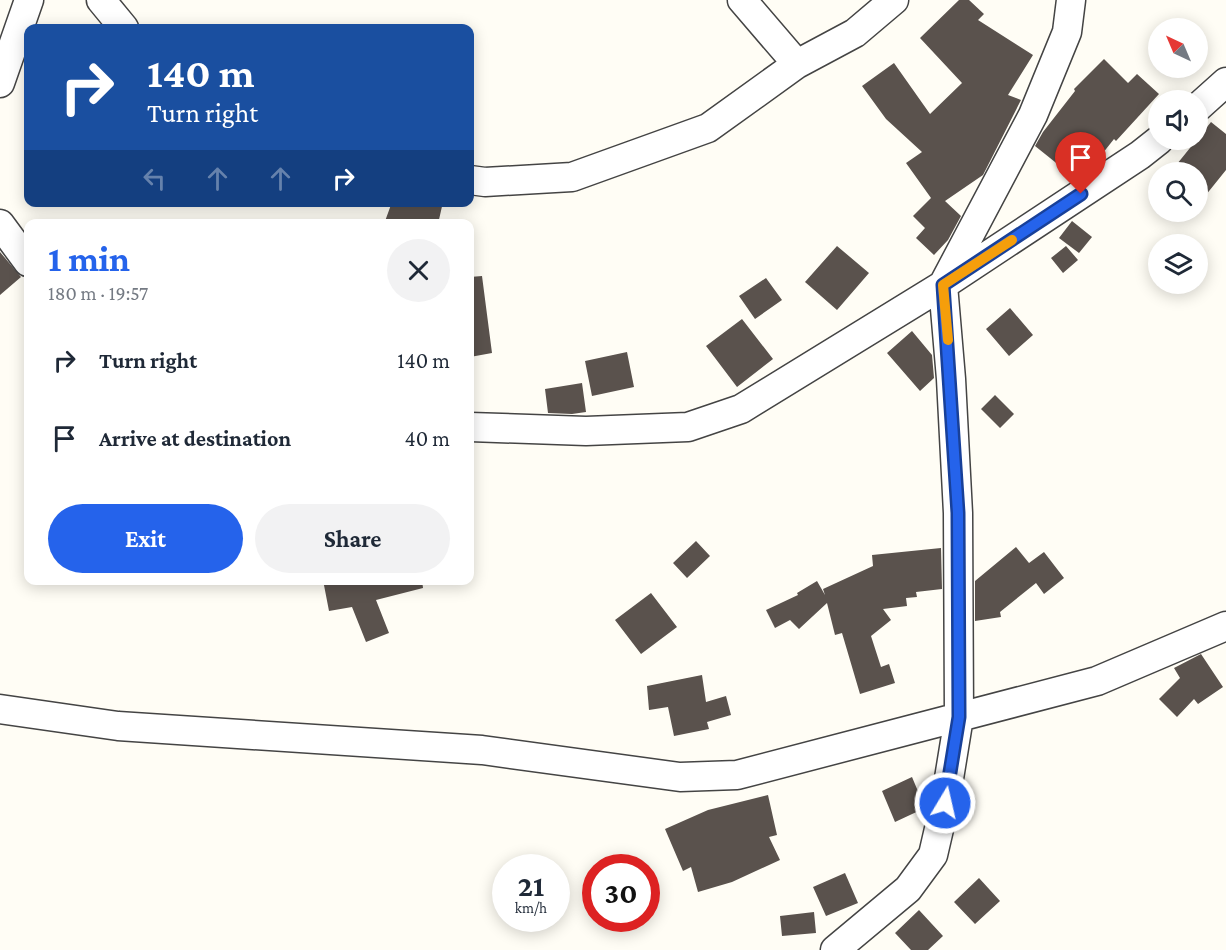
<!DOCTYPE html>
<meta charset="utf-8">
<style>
body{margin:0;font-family:"Crimson Pro",serif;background:#f2f2f3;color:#1f2937;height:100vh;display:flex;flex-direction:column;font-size:22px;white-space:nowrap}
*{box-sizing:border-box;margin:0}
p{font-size:20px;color:#747a83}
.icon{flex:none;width:33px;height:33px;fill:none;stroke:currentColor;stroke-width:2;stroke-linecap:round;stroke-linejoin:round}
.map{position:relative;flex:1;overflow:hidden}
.drawer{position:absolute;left:24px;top:219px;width:450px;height:366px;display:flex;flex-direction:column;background:#fff;border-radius:12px;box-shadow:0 3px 15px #0003}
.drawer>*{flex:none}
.guide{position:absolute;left:24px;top:24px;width:450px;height:183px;border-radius:12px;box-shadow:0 3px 15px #0003;background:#1a4fa0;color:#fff;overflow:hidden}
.needle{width:39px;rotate:316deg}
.controls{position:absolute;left:1148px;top:18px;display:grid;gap:12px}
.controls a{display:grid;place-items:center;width:60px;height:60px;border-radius:50%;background:#fff;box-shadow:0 3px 15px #0003;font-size:30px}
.speed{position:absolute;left:492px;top:854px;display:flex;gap:12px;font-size:30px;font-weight:700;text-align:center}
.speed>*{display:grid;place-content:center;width:78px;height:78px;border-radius:50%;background:#fff;box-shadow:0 3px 15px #0003;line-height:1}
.speed small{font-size:15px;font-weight:400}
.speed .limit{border:9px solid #d22;background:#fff;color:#111}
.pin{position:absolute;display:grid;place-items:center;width:51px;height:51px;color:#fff;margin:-62px -26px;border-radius:50% 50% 50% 0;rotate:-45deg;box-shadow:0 0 6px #0007}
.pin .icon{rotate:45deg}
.me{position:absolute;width:66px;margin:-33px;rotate:9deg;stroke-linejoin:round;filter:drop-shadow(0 0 4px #0008)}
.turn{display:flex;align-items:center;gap:21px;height:126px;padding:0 24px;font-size:27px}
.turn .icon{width:78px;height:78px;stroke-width:2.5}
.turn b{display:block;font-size:42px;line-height:51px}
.lanes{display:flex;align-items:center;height:57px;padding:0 24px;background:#0003;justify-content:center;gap:30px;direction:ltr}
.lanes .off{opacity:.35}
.round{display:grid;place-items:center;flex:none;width:63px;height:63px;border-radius:32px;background:#f2f2f3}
.summary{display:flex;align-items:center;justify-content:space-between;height:102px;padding:0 24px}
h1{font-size:36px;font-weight:700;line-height:45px;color:#2563eb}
.action{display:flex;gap:12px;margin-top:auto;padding:12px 24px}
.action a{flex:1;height:69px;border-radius:36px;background:#2563eb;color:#fff;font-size:24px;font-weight:700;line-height:69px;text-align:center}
.action a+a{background:#f2f2f3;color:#1f2937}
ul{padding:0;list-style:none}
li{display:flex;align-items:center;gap:18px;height:78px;padding:0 24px}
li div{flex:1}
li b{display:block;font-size:22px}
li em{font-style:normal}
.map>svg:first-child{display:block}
</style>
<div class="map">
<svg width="1226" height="950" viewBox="0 0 1226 950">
<rect width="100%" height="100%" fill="#fffdf5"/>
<path fill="#5a524d" d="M 959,0 L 969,0 L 984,14 L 978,20 L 1033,55 L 1008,95 L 1021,100 L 983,175 L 945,201 L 961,216 L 948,240 L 934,255 L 916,238 L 925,228 L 913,216 L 931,198 L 906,163 L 922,152 L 886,119 L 862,86 L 894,63 L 930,114 L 962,83 L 920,38 Z
M 1104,59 L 1128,83 L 1137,74 L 1159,94 L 1116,141 L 1114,139 L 1091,168 L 1079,175 L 1063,162 L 1060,166 L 1035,146 L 1043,132 L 1075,91 L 1074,89 Z
M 1211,122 L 1226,134 L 1226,170 L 1197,206 L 1197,172 L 1188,172 L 1177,164 Z
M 392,202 L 443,202 L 438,224 L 384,224 Z
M 1072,221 L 1092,237 L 1079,253 L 1059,238 Z
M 837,246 L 869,273 L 837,310 L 805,282 Z
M 1066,246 L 1078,260 L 1063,273 L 1051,258 Z
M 0,252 L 21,277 L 0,295 Z
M 482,276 L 492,353 L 470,357 L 470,277 Z
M 766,278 L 782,300 L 755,319 L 739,296 Z
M 1010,308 L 1033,335 L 1009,356 L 986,329 Z
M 742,319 L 773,359 L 737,387 L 706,346 Z
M 912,331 L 932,355 L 934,378 L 920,391 L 887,353 Z
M 627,352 L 634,387 L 592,396 L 585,361 Z
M 582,383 L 586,412 L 572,414 L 548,413 L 545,389 Z
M 995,395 L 1014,414 L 1000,428 L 981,409 Z
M 696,541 L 710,556 L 687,578 L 673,563 Z
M 1016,547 L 1029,563 L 1044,552 L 1064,578 L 1044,594 L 1036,583 L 1000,612 L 1001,617 L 975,621 L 975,581 Z
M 941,548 L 942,589 L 916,592 L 917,597 L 906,598 L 907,606 L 883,609 L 891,620 L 871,636 L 881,667 L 889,664 L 895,683 L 860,694 L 842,633 L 835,635 L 827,603 L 799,629 L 790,620 L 775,628 L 766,610 L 798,595 L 797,593 L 817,581 L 825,595 L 823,589 L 873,566 L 872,555 Z
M 323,580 L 422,580 L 423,588 L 376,600 L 389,633 L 366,642 L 352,607 L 329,611 Z
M 651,593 L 677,627 L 641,654 L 615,620 Z
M 1201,654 L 1223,687 L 1198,704 L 1194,699 L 1177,717 L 1159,699 L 1180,678 L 1174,668 Z
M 702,675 L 706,702 L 726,696 L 731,715 L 707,722 L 709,729 L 674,736 L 668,707 L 649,710 L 647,686 Z
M 912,777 L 925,808 L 895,822 L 882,791 Z
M 768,795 L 777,835 L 769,837 L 780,860 L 732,882 L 698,892 L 691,867 L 683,871 L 665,829 L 708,810 Z
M 845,873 L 858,903 L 826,916 L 813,887 Z
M 979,878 L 1000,901 L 975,924 L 954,902 Z
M 919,910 L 943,936 L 928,950 L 911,950 L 895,933 Z
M 814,912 L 816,933 L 782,936 L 780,916 Z"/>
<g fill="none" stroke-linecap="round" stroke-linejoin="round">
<g stroke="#444" stroke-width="31">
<path id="street" d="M 101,0 L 124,28
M 742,0 L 797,64
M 0,83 L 29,0
M 1197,108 L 1226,82
M 470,180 L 485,182 L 572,177 L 708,128 L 797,64 L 855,33 L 894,0
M 0,224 L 28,262
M 470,427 L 586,431 L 688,427 L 741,409 L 943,285 L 1140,155 L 1159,140
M 0,709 L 118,726 L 482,750 L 680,777 L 737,775 L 1097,681 L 1226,626
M 835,950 L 908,889 L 933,855 L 945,803 L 959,717 L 958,513 L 951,379 L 943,285 L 1033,115 L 1067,32 L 1071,0"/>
</g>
<use href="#street" stroke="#fff" stroke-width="28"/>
</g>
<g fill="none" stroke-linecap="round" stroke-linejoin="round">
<g stroke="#184099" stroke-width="15">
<path id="route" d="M 945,803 L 959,717 L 958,513 L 943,285 L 1081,194"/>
</g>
<use href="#route" stroke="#2563eb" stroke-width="10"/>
<path stroke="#f59e0b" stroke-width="10" d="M 948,340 L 943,285 L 1012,240"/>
</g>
</svg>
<div class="controls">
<a><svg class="needle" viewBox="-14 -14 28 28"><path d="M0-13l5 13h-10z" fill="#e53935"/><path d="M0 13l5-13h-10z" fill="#747a83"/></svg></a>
<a><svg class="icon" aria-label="sound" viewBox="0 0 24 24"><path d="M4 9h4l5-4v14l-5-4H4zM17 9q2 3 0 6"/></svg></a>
<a><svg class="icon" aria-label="search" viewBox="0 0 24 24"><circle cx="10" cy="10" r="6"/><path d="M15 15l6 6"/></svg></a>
<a><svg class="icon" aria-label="layers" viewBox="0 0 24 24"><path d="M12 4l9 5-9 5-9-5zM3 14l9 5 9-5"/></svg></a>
</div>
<div class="speed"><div>21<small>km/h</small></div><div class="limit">30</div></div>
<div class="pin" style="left:1081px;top:194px;background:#d93025"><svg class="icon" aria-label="arrive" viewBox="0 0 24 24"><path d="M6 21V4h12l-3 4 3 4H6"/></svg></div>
<svg class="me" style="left:945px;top:803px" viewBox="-20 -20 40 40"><circle r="17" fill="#2563eb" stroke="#fff" stroke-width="3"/><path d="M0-11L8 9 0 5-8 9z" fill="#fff"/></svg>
<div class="guide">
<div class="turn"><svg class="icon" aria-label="right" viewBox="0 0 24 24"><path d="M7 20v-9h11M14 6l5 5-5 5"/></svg><div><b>140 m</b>Turn right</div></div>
<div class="lanes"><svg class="icon off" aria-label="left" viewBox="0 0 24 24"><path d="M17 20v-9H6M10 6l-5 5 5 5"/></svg><svg class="icon off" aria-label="ahead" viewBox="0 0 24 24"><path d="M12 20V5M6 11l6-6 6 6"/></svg><svg class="icon off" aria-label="ahead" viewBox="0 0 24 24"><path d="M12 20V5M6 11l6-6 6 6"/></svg><svg class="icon" aria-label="right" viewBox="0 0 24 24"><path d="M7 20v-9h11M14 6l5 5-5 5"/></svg></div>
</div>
<section class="drawer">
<div class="summary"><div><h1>1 min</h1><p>180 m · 19:57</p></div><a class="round"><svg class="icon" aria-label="close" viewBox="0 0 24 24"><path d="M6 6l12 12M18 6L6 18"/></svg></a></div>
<ul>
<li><svg class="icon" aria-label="right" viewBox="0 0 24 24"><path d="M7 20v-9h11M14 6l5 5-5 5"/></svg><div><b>Turn right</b></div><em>140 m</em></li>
<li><svg class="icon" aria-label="arrive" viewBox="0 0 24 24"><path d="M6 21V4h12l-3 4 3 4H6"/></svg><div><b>Arrive at destination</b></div><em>40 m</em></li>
</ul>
<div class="action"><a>Exit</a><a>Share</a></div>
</section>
</div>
